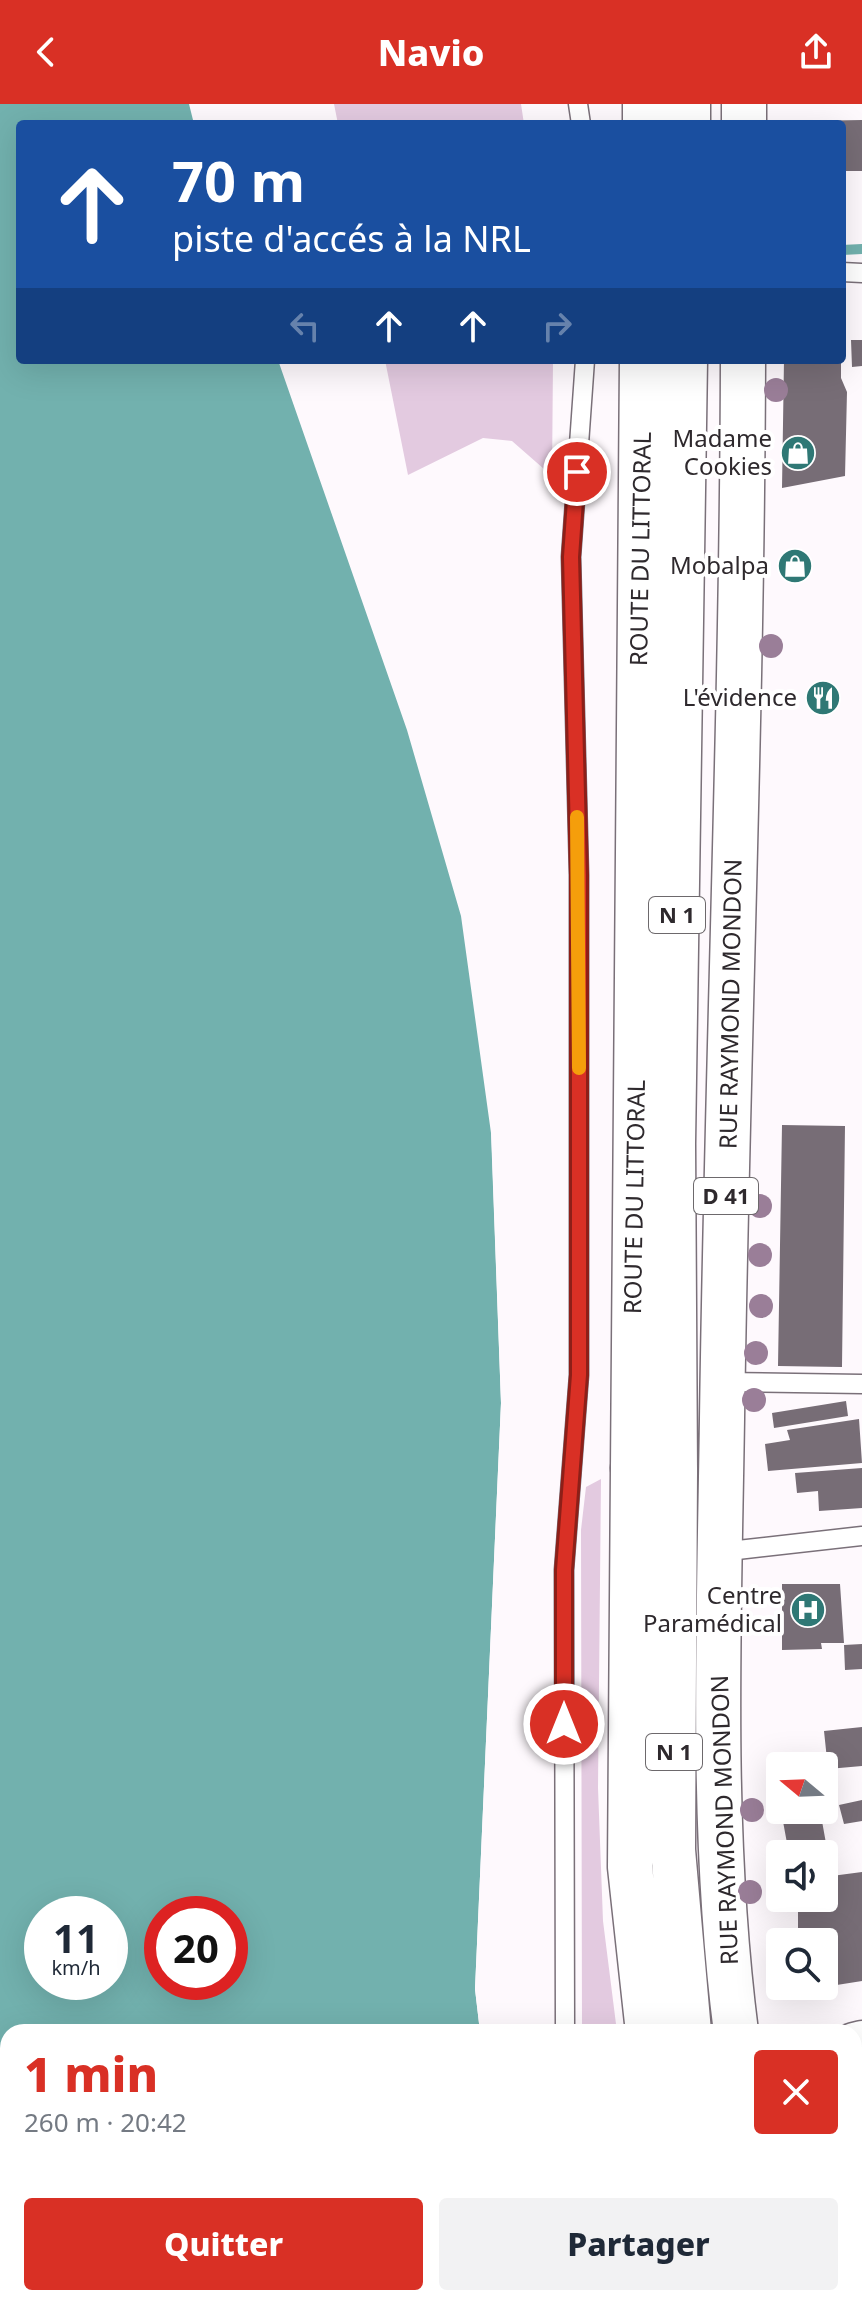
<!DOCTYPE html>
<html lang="fr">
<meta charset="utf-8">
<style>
body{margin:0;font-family:"Noto Sans",sans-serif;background:#f2f2f3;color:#1f2937;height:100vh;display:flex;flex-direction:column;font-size:30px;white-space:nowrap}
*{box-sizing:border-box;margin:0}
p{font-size:26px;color:#747a83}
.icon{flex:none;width:44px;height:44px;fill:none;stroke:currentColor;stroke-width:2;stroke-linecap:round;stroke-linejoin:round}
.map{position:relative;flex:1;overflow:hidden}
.drawer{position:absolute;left:0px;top:1920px;width:862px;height:282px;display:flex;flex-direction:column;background:#fff;border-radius:24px 24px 0 0;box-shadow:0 8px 32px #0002}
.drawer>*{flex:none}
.guide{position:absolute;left:16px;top:16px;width:830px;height:244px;border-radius:8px;box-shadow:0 8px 32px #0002;background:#1a4fa0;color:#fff;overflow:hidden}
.needle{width:52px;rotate:289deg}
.fabs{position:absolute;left:766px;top:1648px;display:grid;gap:16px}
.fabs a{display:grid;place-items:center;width:72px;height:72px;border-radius:8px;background:#fff;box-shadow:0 8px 32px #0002;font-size:40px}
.speed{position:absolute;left:24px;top:1792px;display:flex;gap:16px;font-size:40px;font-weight:700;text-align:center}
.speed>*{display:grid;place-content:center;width:104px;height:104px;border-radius:50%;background:#fff;box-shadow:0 8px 32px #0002;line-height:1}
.speed small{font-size:20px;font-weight:400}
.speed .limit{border:12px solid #d22;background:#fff;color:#111}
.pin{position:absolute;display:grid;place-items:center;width:68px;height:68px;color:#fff;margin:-34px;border:4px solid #fff;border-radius:50%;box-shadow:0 2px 8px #0007}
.me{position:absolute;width:88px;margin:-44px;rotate:0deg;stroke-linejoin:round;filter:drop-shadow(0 0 6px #0008)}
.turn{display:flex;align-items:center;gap:28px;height:168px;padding:0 24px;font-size:36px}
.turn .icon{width:104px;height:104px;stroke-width:2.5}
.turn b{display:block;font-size:56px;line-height:68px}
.lanes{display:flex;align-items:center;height:76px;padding:0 24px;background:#0003;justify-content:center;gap:40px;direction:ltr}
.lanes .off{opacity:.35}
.round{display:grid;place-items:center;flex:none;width:84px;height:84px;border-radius:8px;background:#f2f2f3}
.overview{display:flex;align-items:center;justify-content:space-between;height:136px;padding:0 24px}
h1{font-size:48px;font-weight:800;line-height:60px;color:#d93025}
.action{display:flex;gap:16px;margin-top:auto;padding:16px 24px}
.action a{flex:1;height:92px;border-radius:8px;background:#d93025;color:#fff;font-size:32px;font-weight:800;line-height:92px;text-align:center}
.action a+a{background:#f2f2f3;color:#1f2937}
header{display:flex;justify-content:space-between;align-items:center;height:104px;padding:0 24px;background:#d93025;color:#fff;font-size:36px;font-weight:800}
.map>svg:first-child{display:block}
</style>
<header><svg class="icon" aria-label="back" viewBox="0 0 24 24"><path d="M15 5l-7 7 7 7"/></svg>Navio<svg class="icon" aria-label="share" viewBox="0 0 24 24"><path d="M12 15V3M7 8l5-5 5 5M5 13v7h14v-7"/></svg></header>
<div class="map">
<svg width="862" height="2201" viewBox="0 0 862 2201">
<rect width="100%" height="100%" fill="#fef9fd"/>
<path fill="#e3cae0" d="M 334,0 L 521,0 L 524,20 L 338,20 Z
M 385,256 L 553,256 L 552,372 L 512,337 L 483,334 L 408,371 Z
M 601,1375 L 598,1684 L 603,1817 L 617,1928 L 582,1928 L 581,1426 L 586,1383 Z"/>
<path fill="#72b1ae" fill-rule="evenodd" d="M 0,0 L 189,0 L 194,20 L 20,20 L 20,256 L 278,256 L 407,626 L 461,812 L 491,1029 L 501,1299 L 475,1885 L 480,1928 L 8,1928 L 8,2194 L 506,2194 L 507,2201 L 0,2201 ZM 42,1810 L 110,1810 L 110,1878 L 42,1878 ZM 162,1810 L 230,1810 L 230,1878 L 162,1878 Z"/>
<path fill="#fef9fd" d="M 490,994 L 495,1029 L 505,1299 L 479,1885 L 484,1928 L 480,1928 L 475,1885 L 501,1299 Z"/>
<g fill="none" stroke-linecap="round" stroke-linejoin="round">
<path stroke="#72b1ae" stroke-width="10" d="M 842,146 L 862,145"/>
</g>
<path fill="#776d76" d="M 862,16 L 862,67 L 842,67 L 842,20 L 804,20 L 804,17 Z
M 851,236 L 862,236 L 862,262 L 852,263 Z
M 784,256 L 841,256 L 841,274 L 847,288 L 845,372 L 782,384 Z
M 782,1021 L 845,1022 L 842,1263 L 778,1262 Z
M 846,1297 L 848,1312 L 774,1324 L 772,1309 Z
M 859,1315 L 862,1359 L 768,1367 L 765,1340 L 790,1336 L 787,1326 Z
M 862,1364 L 862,1404 L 819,1407 L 818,1387 L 797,1389 L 795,1369 Z
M 782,1480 L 840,1480 L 844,1539 L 821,1539 L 822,1545 L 782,1546 Z
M 862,1540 L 862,1565 L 845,1566 L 844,1541 Z
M 862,1623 L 862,1662 L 828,1665 L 824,1627 Z
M 862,1696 L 862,1717 L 844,1720 L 839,1701 Z
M 811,1706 L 820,1706 L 829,1756 L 824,1757 L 824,1750 L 789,1750 L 782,1712 Z
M 862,1768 L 862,1877 L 824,1883 L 824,1838 L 798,1838 L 798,1798 L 804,1794 L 824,1794 L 824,1773 Z
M 862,1959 L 862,2096 L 854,2099 L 854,1960 Z"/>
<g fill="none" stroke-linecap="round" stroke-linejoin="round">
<g stroke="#7a7079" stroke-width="21">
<path id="service" d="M 578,0 L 581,20
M 842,168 L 862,169
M 722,1278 L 862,1280
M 720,1448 L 862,1432
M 565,1928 L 564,1466 L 579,1271 L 579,771 L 571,453 L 585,256
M 590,2194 L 592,2201"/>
</g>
<g stroke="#7a7079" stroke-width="47">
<path id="tertiary" d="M 854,1941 L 862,1939"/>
</g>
<g stroke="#7a7079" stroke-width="47">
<path id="primary" d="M 645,20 L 645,0
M 688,20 L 688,0
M 744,20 L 744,0
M 633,1364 L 642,256
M 675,1367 L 673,1040 L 685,256
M 736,1928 C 710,1728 719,1517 722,1315 C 727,962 742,609 743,256
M 854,2190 L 862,2201"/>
</g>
<g stroke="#7a7079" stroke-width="47">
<path id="trunk" d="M 633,1364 L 630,1763 L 648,1928
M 675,1367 L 673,1746 L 689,1928
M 706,2194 L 707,2201
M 744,2194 L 746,2201"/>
</g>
<use href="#service" stroke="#fff" stroke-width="18"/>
<use href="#tertiary" stroke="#fff" stroke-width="44"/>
<use href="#primary" stroke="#fff" stroke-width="44"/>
<use href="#trunk" stroke="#fff" stroke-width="44"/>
</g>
<g fill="#9a7e98">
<circle cx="776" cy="286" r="12"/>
<circle cx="771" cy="542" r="12"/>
<circle cx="760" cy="1102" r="12"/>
<circle cx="760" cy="1151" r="12"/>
<circle cx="761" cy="1202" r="12"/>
<circle cx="756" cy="1249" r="12"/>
<circle cx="754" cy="1296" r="12"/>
<circle cx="752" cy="1706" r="12"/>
<circle cx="750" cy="1788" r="12"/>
</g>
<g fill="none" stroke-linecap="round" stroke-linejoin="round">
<g stroke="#8d1f18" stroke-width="20">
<path id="route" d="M 564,1620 L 564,1466 L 579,1271 L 579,771 L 571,453 L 577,368"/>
</g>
<use href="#route" stroke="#d93025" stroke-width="14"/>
<path stroke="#f59e0b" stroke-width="14" d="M 577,713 L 579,964"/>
</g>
<defs>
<g id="shop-disc" transform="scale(1.8)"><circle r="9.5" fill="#2f7875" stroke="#fff"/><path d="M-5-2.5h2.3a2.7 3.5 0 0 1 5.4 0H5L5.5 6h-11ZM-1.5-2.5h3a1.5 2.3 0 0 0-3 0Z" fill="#fff"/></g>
<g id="restaurant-disc" transform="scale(1.8)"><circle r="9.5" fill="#2f7875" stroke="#fff"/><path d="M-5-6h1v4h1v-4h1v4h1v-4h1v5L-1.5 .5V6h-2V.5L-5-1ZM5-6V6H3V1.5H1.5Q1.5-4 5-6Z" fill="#fff"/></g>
<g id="hospital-disc" transform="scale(1.8)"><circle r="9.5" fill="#2f7875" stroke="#fff"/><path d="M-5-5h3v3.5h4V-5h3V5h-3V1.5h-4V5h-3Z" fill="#fff"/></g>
</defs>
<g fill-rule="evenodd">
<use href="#shop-disc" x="798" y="349"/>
<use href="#shop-disc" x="795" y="462"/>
<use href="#restaurant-disc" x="823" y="594"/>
<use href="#hospital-disc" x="808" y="1506"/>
</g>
<g text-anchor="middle" stroke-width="8" stroke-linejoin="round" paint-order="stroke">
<g fill="#fff" stroke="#6d696c" stroke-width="2">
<rect x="649" y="793" width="56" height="36" rx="6"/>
<rect x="694" y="1074" width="64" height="36" rx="6"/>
<rect x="646" y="1630" width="56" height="36" rx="6"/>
</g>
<g font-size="22" font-weight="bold" fill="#2e292d">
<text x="677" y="819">N 1</text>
<text x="726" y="1100">D 41</text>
<text x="674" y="1656">N 1</text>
</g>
<g font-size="24" fill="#2e292d" stroke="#fff" text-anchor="end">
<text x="772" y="343">Madame<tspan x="772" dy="28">Cookies</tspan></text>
<text x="769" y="470">Mobalpa</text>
<text x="797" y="602">L'évidence</text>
<text x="782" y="1500">Centre<tspan x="782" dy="28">Paramédical</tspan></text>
</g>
<g font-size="24" fill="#2e292d" stroke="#fff">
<text transform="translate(641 445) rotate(-89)" y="8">ROUTE DU LITTORAL</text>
<text transform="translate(731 900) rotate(-89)" y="8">RUE RAYMOND MONDON</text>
<text transform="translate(635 1093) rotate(-89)" y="8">ROUTE DU LITTORAL</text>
<text transform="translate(725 1716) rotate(-92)" y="8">RUE RAYMOND MONDON</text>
</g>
</g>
</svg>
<div class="fabs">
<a><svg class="needle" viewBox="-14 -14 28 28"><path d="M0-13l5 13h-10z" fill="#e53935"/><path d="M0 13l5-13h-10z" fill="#747a83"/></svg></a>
<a><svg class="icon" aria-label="sound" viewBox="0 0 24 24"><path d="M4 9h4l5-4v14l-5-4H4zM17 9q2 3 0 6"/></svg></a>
<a><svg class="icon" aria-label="search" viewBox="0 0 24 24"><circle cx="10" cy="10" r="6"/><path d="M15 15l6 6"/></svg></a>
</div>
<div class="speed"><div>11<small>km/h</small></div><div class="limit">20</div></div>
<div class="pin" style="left:577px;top:368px;background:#d93025"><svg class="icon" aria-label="arrive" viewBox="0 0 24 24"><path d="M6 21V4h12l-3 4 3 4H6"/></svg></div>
<svg class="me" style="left:564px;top:1620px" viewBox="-20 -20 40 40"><circle r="17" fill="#d93025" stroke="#fff" stroke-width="3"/><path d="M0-11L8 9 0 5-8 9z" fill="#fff"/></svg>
<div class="guide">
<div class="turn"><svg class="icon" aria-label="ahead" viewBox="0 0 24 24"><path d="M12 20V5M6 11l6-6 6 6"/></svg><div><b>70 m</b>piste d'accés à la NRL</div></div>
<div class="lanes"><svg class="icon off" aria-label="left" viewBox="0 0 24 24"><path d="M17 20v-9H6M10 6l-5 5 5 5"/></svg><svg class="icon" aria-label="ahead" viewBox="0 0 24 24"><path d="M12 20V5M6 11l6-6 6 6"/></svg><svg class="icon" aria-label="ahead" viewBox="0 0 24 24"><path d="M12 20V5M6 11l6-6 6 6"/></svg><svg class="icon off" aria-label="right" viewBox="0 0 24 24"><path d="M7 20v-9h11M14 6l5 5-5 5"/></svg></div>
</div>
<section class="drawer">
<div class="overview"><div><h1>1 min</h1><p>260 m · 20:42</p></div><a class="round" style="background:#d93025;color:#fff"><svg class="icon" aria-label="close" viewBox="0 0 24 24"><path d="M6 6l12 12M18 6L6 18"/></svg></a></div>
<div class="action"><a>Quitter</a><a>Partager</a></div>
</section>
</div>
